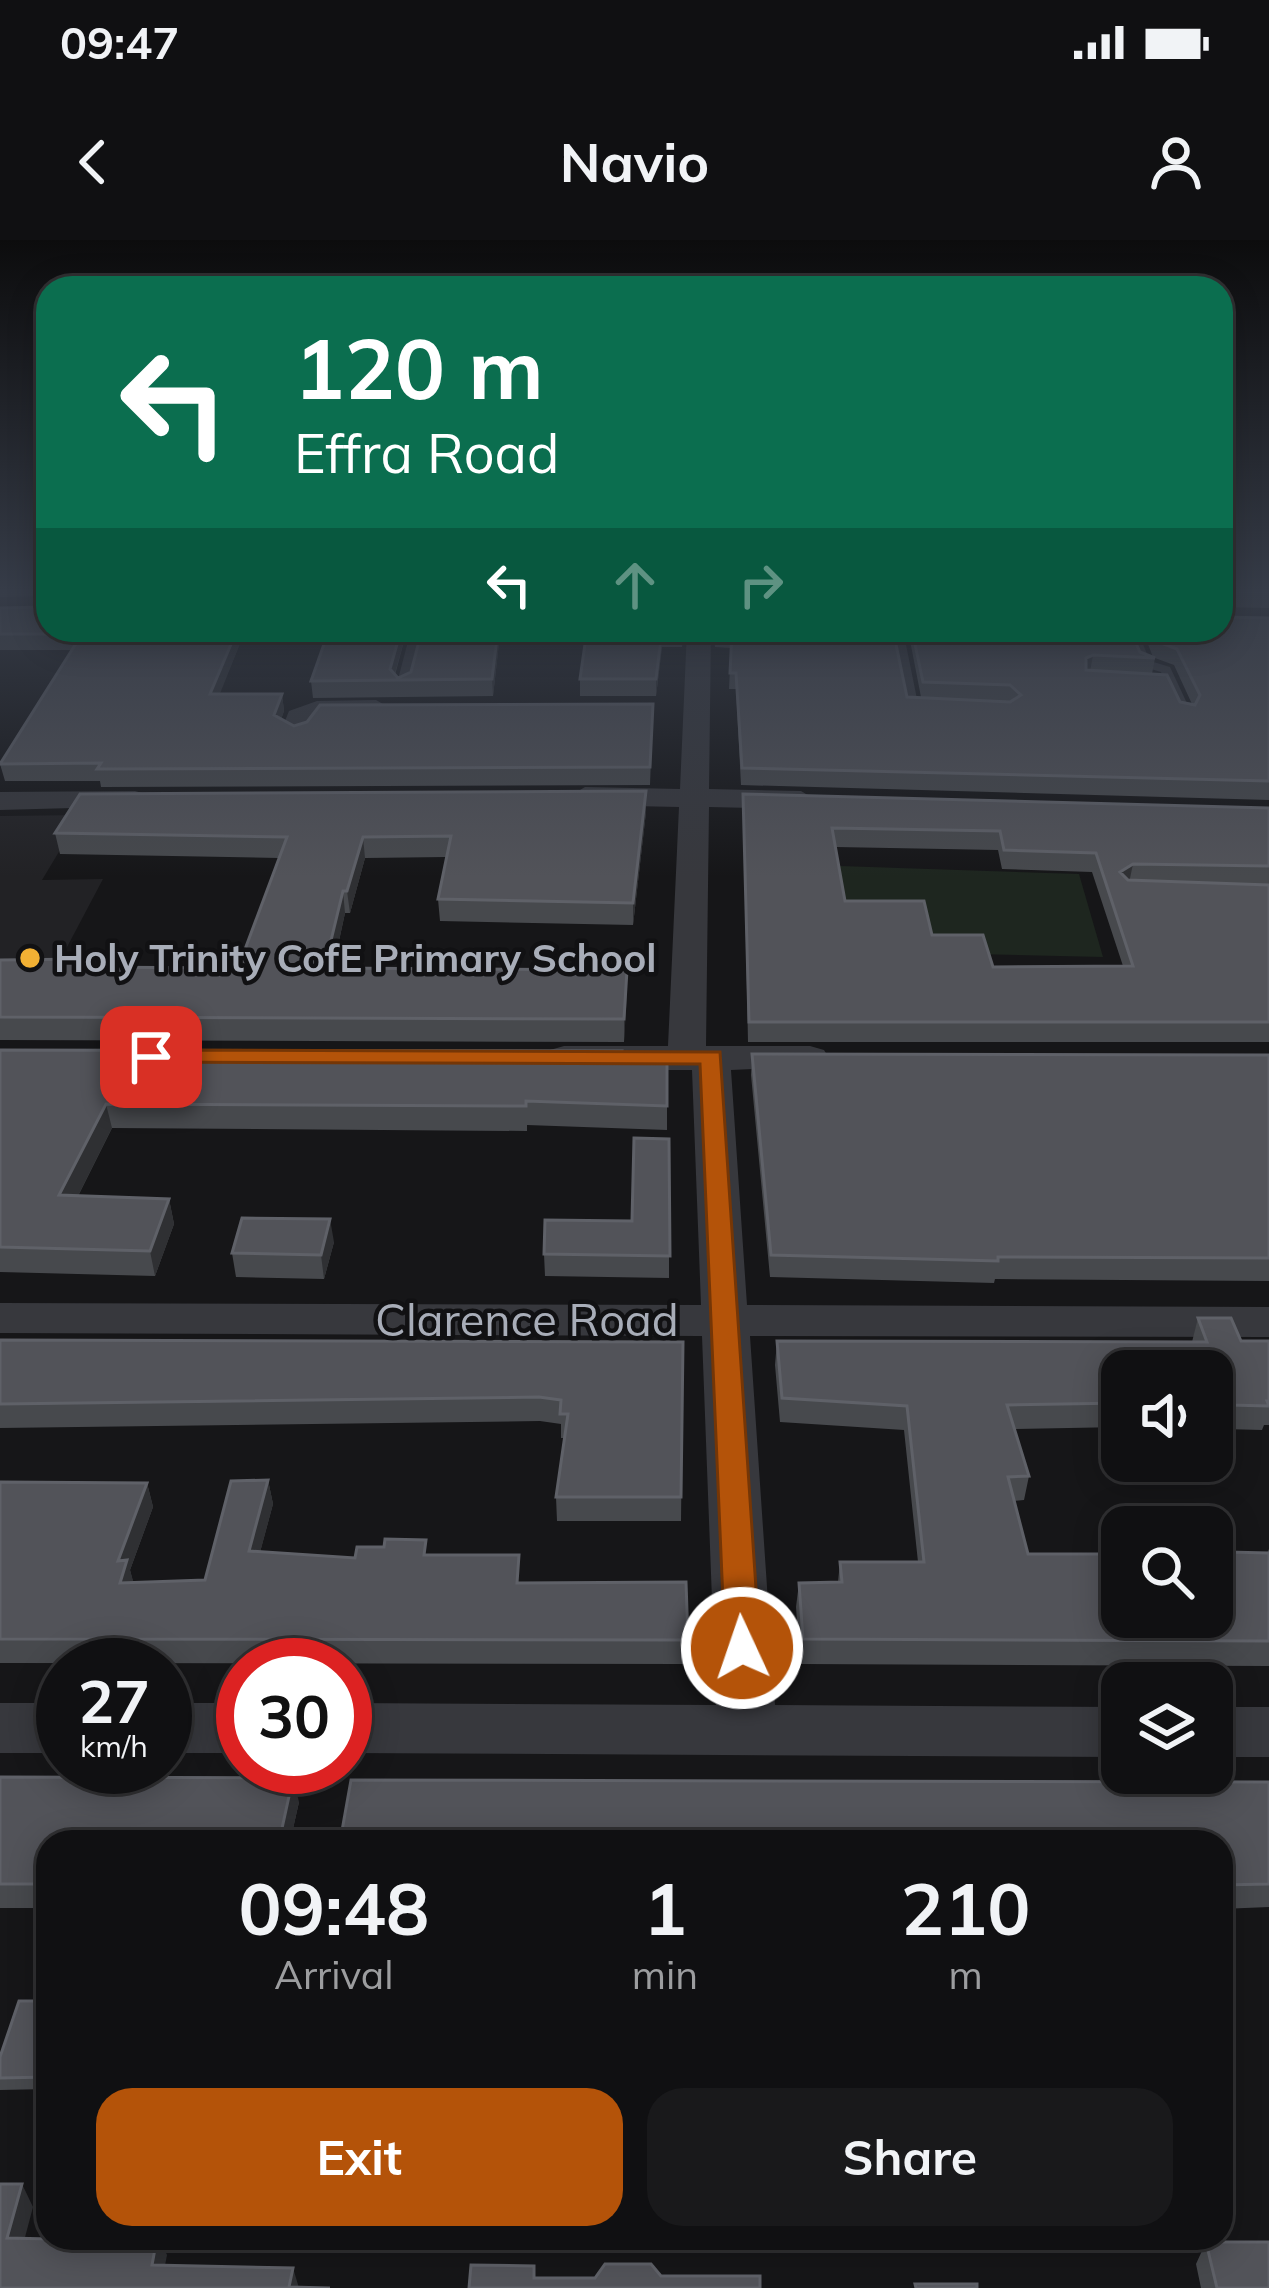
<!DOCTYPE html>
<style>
body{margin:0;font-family:Mulish,sans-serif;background:#19191b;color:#f1f3f6;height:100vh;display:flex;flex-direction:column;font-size:45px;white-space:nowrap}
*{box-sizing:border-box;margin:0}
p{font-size:39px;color:#9c9d9f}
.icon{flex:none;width:66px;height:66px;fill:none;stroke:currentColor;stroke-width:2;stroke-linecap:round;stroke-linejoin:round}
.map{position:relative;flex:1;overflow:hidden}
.sheet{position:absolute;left:36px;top:1590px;width:1197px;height:420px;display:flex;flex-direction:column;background:#101012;border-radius:36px;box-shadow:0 6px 30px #0003,0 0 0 3px #303032}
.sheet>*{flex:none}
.guide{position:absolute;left:36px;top:36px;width:1197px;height:366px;border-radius:36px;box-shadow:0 6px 30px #0003,0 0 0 3px #303032;background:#0b6e4f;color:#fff;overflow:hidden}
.buttons{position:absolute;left:1101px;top:1110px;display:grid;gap:24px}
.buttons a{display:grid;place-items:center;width:132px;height:132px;border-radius:24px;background:#101012;box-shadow:0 6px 30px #0003,0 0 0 3px #303032;font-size:60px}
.speed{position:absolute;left:36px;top:1398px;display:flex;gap:24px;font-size:60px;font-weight:700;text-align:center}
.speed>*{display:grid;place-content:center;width:156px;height:156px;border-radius:50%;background:#101012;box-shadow:0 6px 30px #0003,0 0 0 3px #303032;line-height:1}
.speed small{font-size:30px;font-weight:400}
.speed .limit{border:18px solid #d22;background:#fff;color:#111}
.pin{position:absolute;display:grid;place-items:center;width:102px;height:102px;color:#fff;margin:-51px;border-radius:24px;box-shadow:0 6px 18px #0006}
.me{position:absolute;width:132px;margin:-66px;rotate:357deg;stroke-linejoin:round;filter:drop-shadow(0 0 9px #0008)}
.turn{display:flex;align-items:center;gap:42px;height:252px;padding:0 60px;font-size:54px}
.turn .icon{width:156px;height:156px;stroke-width:2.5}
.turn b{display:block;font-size:84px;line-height:102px}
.lanes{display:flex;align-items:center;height:114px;padding:0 60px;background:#0003;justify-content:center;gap:60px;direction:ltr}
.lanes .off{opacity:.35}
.eta{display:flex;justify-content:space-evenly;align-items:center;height:204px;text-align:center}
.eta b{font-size:72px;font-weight:700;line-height:84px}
.primary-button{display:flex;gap:24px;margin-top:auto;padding:24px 60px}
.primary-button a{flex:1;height:138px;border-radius:36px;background:#b45309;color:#fff;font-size:48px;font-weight:700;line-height:138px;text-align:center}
.primary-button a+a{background:#19191b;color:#f1f3f6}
.status{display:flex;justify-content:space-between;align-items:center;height:84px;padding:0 60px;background:#101012;direction:ltr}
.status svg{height:33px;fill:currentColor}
header{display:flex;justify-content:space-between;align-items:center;height:156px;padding:0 60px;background:#101012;font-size:54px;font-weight:700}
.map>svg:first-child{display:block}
</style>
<div class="status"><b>09:47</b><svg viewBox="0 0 49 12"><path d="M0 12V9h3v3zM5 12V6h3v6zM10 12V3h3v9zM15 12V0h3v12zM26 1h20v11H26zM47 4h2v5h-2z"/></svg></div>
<header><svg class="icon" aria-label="back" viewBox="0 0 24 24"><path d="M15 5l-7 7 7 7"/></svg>Navio<svg class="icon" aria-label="person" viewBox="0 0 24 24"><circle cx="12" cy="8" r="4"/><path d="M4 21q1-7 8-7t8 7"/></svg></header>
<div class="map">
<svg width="1269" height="2048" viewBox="0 0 1269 2048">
<rect width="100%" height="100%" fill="#161618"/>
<path fill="#222225" d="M 81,575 L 42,640 L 103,639 L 20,796 L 0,796 L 0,576 Z"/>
<path fill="#1e261f" d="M 840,626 L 1079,634 L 1103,717 L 930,713 L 845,666 Z"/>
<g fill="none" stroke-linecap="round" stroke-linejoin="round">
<path fill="#37383d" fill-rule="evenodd" d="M 411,390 L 423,390 L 408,447 L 402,451 L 396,447 Z
M 891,390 L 903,390 L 918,464 L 933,465 L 933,471 L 912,471 L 906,467 Z
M 1125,390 L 1137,390 L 1150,421 L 1170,427 L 1192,474 L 1191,477 L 1180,474 L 1161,432 L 1141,426 Z"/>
<path fill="#37383d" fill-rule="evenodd" d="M 687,390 L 711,390 L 709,549 L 801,551 L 816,560 L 801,569 L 709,567 L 706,806 L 810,806 L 824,810 L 829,818 L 824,826 L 731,830 L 747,1065 L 1269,1067 L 1269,1097 L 750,1096 L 775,1465 L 1122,1467 L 1122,1517 L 345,1513 L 345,1463 L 716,1465 L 702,1096 L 0,1093 L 0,1063 L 701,1065 L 692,830 L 564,830 L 550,826 L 545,818 L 550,810 L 564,806 L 668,806 L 679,567 L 585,565 L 570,556 L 585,547 L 680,549 Z
M 376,460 L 390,468 L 386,474 L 312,482 L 305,497 L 295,499 L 281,491 L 289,471 L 317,461 Z
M 135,551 L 146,554 L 150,560 L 146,566 L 0,570 L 0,552 Z
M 0,1463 L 63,1463 L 63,1513 L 0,1513 Z
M 165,1463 L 243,1463 L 243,1513 L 165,1513 Z
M 1212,1467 L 1269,1467 L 1269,1517 L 1212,1517 Z"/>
</g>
<path fill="#47494d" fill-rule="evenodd" d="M 0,350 L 48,350 L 48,356 L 0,357 Z
M 1221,350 L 1269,350 L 1269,368 L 1221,367 Z
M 0,368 L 48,390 L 407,390 L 395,435 L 398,438 L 411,432 L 422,390 L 684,390 L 682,407 L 662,407 L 656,456 L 580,456 L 580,439 L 585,404 L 499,403 L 493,456 L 313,458 L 311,441 L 326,399 L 241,401 L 219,454 L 282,454 L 284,471 L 281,479 L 294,486 L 653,464 L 650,545 L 101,547 L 100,541 L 5,541 L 0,524 L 72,410 L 0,410 Z
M 1269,378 L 1269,560 L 741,545 L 736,449 L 729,449 L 731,408 L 715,407 L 712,390 L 893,390 L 907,457 L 921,457 L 908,390 L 1130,390 L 1140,412 L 1153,417 L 1144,394 L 1144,390 L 1221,390 ZM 1155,418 L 1174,425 L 1192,464 L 1180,462 L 1152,434 Z
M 743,554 L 1269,568 L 1269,802 L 748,802 ZM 836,607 L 998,610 L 1002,629 L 1092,632 L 1123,726 L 993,727 L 932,695 L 845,661 Z
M 646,572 L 633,685 L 440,681 L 438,659 L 446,617 L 365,618 L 350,673 L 345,673 L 334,724 L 334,728 L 627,730 L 624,802 L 0,800 L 0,720 L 84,727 L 238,728 L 279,618 L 60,614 L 55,593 Z
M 0,810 L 667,822 L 667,890 L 527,885 L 527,891 L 112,888 L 78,956 L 169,959 L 174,984 L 155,1036 L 0,1032 Z
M 752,814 L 1269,815 L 1269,1041 L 995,1039 L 994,1043 L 770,1037 L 751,835 Z
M 669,899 L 669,1038 L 545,1036 L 544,1014 L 632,981 Z
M 334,1002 L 324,1039 L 236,1037 L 232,1013 Z
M 1198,1078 L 1241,1101 L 1269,1101 L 1269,1185 L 1264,1185 L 1262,1190 L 1223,1189 L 1222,1185 L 1212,1186 L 1212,1131 L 1122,1131 L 1122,1187 L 1014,1189 L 1029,1236 L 1024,1260 L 1014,1261 L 1028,1314 L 1122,1377 L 1228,1317 L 1229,1312 L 1267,1313 L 1269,1309 L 1269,1426 L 800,1424 L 796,1367 L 799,1343 L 838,1342 L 840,1322 L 918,1322 L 904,1190 L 780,1182 L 775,1125 L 777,1101 L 1192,1102 Z
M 0,1100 L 683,1102 L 681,1281 L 557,1281 L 556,1257 L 565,1198 L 561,1198 L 561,1184 L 540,1181 L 0,1188 Z
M 268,1240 L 273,1264 L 260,1312 L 355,1318 L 428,1315 L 521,1343 L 688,1400 L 688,1424 L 0,1423 L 0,1242 L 147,1243 L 153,1267 L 130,1330 L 133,1342 L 205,1340 Z
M 0,1537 L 299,1562 L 290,1602 L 48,1602 L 48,1668 L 0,1668 Z
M 1269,1542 L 1269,1667 L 1221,1669 L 1221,1602 Z
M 48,1761 L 48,1849 L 0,1850 L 0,1817 Z
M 1206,2002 L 1269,2048 L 1201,2048 L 1196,2024 Z"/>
<path fill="#2f3033" d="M 237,390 L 239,390 L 241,401 L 213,471 L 210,454 Z
M 401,390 L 407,390 L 393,440 L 390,429 Z
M 498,390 L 499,403 L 493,456 L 492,439 Z
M 662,391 L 662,407 L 656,456 L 656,439 Z
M 1093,415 L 1090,432 L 1083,434 L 1086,418 Z
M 282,454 L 284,471 L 277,492 L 274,475 Z
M 646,551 L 646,572 L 633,685 L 633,663 Z
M 363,597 L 365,618 L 350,673 L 347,651 Z
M 1133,624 L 1129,643 L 1120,632 Z
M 343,651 L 345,673 L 334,724 L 336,744 L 326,721 Z
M 627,730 L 627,753 L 624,802 L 624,779 Z
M 106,864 L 112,888 L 66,980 L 59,955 Z
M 169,959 L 174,984 L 155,1036 L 150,1011 Z
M 330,979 L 334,1002 L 324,1039 L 321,1015 Z
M 268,1240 L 273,1264 L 254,1335 L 249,1311 Z
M 147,1243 L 153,1267 L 130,1330 L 134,1344 L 120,1343 L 118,1321 Z
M 293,1538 L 299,1562 L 290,1602 L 279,1602 Z
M 22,1944 L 33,1967 L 19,2020 L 7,1998 Z
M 157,1998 L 160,1998 L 167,2015 L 161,2046 L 152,2025 Z
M 293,2028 L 299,2048 L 290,2048 Z"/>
<path fill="#525359" stroke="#5f6168" stroke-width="3" fill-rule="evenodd" d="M 1221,350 L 1269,350 L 1269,352 L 1221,351 L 1221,354 Z
M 48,354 L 48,390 L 237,390 L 210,454 L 282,454 L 274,475 L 294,486 L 307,482 L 320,465 L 653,464 L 650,527 L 97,529 L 101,523 L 0,524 L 82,394 L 0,394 L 0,368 L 48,367 Z
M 1221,377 L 1269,378 L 1269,541 L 742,528 L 736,433 L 730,433 L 732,392 L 715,390 L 893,390 L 907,457 L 1010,462 L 1021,455 L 1010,445 L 923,442 L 912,390 L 1130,390 L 1140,412 L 1155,418 L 1093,415 L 1086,418 L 1086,430 L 1167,435 L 1180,462 L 1195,465 L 1200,455 L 1177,409 L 1156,401 L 1151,390 L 1221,390 Z
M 329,390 L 401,390 L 390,429 L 398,438 L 411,432 L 422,390 L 498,390 L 492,439 L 311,441 Z
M 587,390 L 682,390 L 662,391 L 656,439 L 580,439 Z
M 646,551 L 633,663 L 438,659 L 451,596 L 363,597 L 347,651 L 343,651 L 326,721 L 333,721 L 331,728 L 627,730 L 624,779 L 0,777 L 0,720 L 82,719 L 79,727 L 238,728 L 287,597 L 55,593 L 80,554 Z
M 743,554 L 1269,568 L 1269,626 L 1133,624 L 1120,632 L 1128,640 L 1269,645 L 1269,782 L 749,782 ZM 832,588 L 1000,591 L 1004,610 L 1096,613 L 1133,726 L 993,727 L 983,695 L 932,695 L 924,661 L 845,661 Z
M 0,810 L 622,811 L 621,822 L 667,822 L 667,866 L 526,861 L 526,866 L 106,864 L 59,955 L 169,959 L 150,1011 L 0,1007 Z
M 752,814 L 1269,815 L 1269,1018 L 998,1017 L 998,1021 L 771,1015 Z
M 634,898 L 669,899 L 670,1016 L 544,1014 L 545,980 L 632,981 Z
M 242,978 L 330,979 L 321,1015 L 232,1013 Z
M 1198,1078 L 1231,1078 L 1241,1101 L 1269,1101 L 1269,1161 L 1267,1161 L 1269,1166 L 1230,1165 L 1229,1161 L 1212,1162 L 1212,1131 L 1122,1131 L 1122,1163 L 1007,1165 L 1029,1236 L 1008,1237 L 1028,1314 L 1122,1314 L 1122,1377 L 1212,1377 L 1212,1317 L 1231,1317 L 1229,1312 L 1269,1313 L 1269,1401 L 803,1399 L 799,1343 L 842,1342 L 840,1322 L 924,1322 L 907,1166 L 782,1158 L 777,1101 L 1207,1102 Z
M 0,1100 L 683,1102 L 681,1257 L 556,1257 L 568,1174 L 560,1174 L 561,1160 L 539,1157 L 0,1164 Z
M 268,1240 L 249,1311 L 355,1318 L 357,1307 L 384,1307 L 385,1299 L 426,1300 L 424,1315 L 519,1315 L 517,1343 L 686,1342 L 688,1400 L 0,1399 L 0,1242 L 147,1243 L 118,1321 L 127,1320 L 120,1343 L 205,1340 L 231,1241 Z
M 0,1537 L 293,1538 L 279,1602 L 48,1602 L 48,1644 L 0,1644 Z
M 351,1540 L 1269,1542 L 1269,1644 L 1221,1645 L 1221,1602 L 340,1602 Z
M 19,1761 L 48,1761 L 48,1837 L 0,1838 L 0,1817 Z
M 0,1944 L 22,1944 L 7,1998 L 95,2000 L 96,1998 L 157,1998 L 152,2025 L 293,2028 L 289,2047 L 330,2048 L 0,2048 Z
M 1206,2002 L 1269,2002 L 1269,2048 L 1217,2048 Z
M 605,2024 L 651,2024 L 661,2036 L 760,2036 L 760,2048 L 469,2048 L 471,2025 L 534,2026 L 534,2038 L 595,2038 Z
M 915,2044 L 977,2044 L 977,2048 L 916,2048 Z"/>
<linearGradient id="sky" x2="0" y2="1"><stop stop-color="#0c0c0d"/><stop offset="0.55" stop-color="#363c48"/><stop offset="1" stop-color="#363c48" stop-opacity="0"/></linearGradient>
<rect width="1269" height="637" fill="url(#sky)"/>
<path fill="#b45309" stroke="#753606" stroke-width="3" d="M 151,810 L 720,812 L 760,1408 L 755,1418 L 742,1422 L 730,1418 L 725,1408 L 700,824 L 143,822 L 143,812 Z"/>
<circle fill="#f2b134" stroke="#111113" stroke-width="4.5" cx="30" cy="718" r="12"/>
<g text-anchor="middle" stroke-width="9" stroke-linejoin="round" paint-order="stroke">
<g font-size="39" font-weight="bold" fill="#a8adb8" stroke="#111113" text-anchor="start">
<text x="54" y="732">Holy Trinity CofE Primary School</text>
</g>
<g font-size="45" fill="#a8adb8" stroke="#111113">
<text x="527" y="1096">Clarence Road</text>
</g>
</g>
</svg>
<div class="buttons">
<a><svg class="icon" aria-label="sound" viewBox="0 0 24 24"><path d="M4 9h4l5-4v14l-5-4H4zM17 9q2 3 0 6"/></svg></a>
<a><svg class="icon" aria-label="search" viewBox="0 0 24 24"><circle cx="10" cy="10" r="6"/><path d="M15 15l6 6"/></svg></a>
<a><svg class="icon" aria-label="layers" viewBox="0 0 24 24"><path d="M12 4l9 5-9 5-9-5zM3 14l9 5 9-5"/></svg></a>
</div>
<div class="speed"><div>27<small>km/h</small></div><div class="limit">30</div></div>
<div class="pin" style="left:151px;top:817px;background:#d93025"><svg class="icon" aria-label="arrive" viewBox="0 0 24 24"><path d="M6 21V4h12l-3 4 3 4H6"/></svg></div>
<svg class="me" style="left:742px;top:1408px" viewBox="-20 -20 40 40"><circle r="17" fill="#b45309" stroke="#fff" stroke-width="3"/><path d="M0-11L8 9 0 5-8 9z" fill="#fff"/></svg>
<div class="guide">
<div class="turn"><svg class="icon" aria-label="left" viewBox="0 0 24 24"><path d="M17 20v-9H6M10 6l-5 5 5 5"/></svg><div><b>120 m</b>Effra Road</div></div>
<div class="lanes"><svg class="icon" aria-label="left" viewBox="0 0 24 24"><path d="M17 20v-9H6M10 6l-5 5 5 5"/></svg><svg class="icon off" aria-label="ahead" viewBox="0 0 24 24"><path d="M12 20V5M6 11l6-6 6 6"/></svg><svg class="icon off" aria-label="right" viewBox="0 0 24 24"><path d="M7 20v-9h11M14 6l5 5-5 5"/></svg></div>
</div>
<section class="sheet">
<div class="eta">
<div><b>09:48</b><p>Arrival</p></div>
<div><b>1</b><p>min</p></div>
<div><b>210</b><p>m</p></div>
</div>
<div class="primary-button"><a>Exit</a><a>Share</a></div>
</section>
</div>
